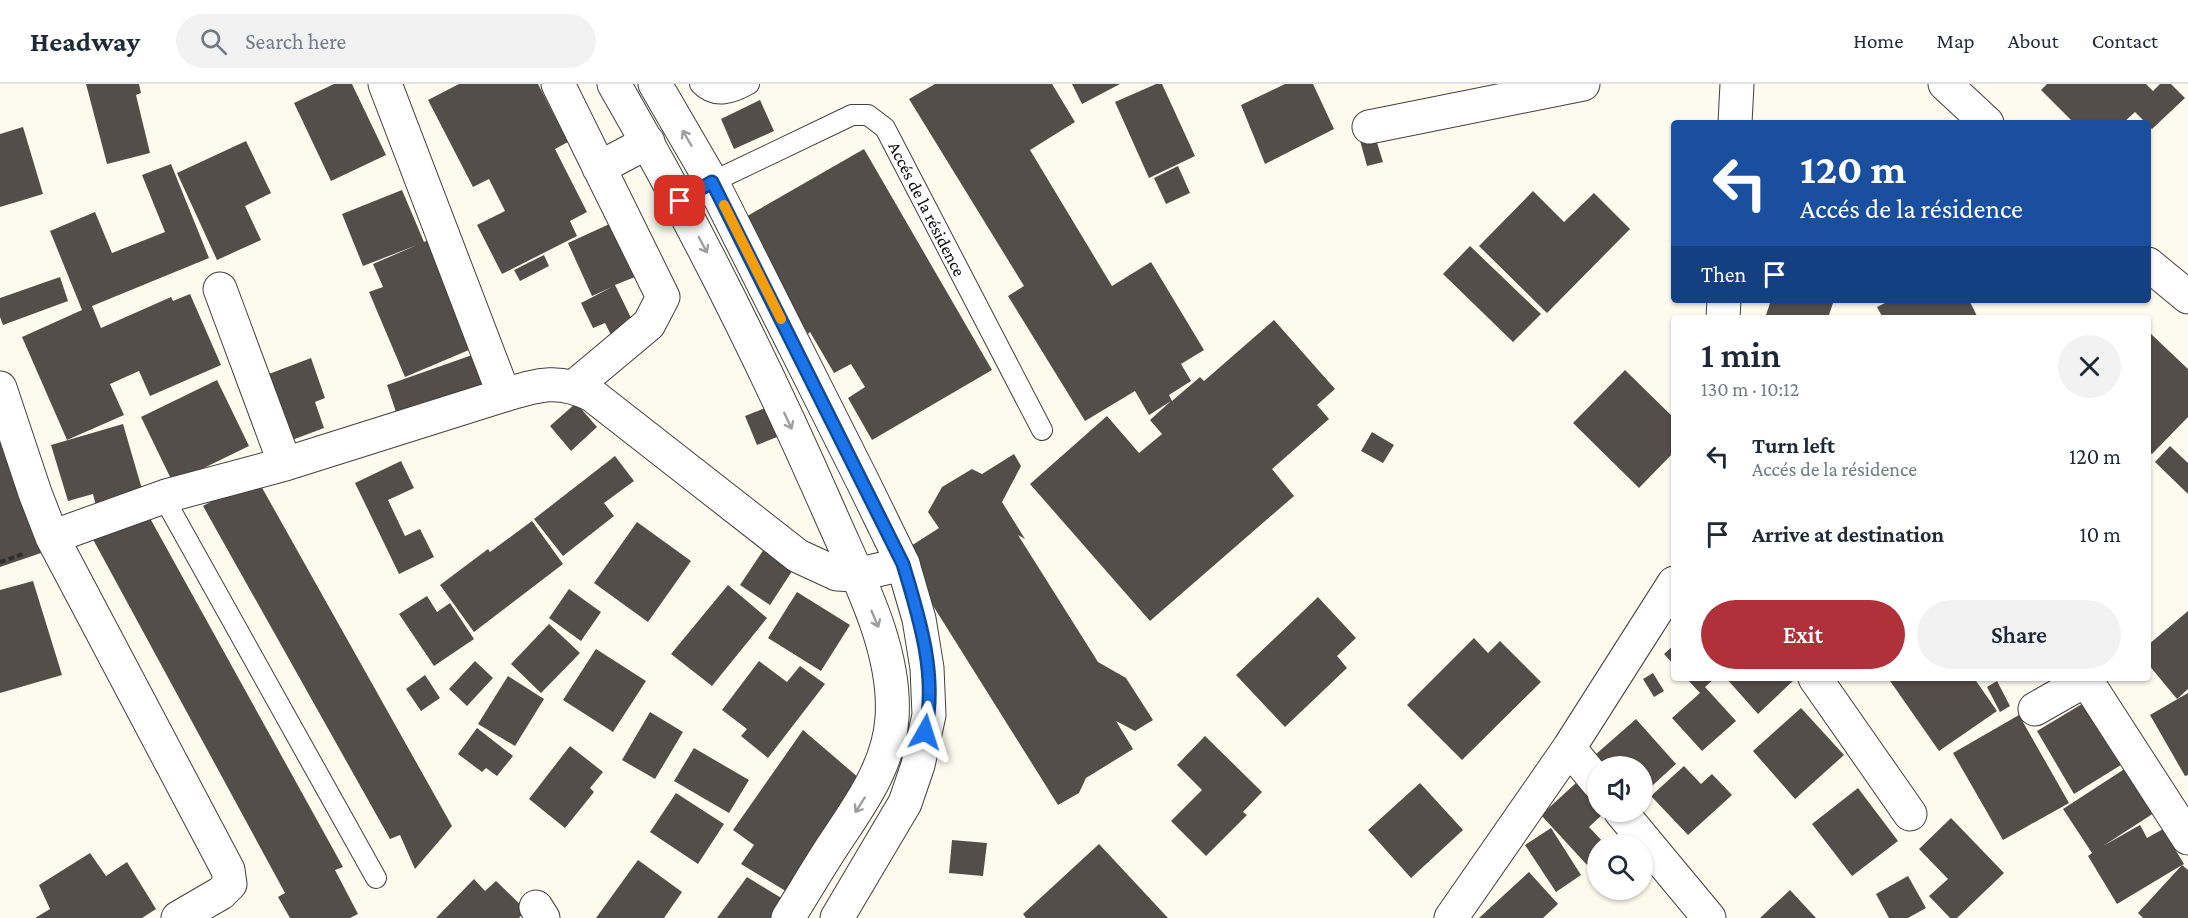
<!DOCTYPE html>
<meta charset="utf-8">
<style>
body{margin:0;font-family:"Crimson Pro",serif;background:#f2f2f3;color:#1f2937;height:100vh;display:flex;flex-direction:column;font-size:22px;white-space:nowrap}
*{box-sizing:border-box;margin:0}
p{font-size:20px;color:#747a83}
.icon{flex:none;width:33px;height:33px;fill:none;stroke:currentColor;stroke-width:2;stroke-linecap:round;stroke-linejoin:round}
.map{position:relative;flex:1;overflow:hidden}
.drawer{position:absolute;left:1671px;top:231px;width:480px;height:366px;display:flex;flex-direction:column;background:#fff;border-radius:6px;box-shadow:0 2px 4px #0004}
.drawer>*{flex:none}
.hud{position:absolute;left:1671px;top:36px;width:480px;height:183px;border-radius:6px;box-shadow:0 2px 4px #0004;background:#1a4fa0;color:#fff;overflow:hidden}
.controls{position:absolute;left:1587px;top:672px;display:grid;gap:12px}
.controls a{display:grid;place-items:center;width:66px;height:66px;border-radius:50%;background:#fff;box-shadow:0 2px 4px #0004;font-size:30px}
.pin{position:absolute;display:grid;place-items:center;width:51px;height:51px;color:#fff;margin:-26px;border-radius:12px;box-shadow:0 3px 9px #0006}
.me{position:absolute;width:66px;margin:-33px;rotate:6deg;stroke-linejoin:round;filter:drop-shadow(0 0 4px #0008)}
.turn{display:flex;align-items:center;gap:21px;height:126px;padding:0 30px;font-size:27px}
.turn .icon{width:78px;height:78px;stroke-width:2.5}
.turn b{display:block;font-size:42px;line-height:51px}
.then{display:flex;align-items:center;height:57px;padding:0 30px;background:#0003;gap:12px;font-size:22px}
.round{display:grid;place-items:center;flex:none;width:63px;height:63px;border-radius:32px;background:#f2f2f3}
.overview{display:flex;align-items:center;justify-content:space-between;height:102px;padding:0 30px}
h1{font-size:36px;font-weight:600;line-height:45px}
.primary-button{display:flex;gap:12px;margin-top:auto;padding:12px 30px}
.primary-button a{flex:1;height:69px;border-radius:36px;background:#b03139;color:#fff;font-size:24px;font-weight:600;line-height:69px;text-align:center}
.primary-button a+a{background:#f2f2f3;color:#1f2937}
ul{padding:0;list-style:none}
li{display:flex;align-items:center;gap:18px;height:78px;padding:0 30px}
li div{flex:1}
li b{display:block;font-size:22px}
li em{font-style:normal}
header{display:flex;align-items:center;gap:36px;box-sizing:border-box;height:84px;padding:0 30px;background:#fff;border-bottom:2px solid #e0e1e3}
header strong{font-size:28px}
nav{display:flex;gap:33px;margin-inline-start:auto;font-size:21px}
.search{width:420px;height:54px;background:#f2f2f3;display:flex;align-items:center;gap:15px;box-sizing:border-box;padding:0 21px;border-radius:33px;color:#747a83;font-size:22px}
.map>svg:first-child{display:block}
</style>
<header>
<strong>Headway</strong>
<div class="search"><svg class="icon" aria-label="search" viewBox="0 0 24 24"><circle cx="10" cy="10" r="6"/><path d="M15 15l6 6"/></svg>Search here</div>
<nav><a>Home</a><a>Map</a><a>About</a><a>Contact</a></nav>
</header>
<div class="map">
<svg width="2188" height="834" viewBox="0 0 2188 834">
<rect width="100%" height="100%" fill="#fdfaee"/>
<path fill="#544e4a" d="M 86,0 L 139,0 L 141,9 L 136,11 L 150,69 L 107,80 Z
M 334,0 L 352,0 L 386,71 L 331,97 L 294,19 Z
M 459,0 L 538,0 L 568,58 L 555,65 L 587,128 L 570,137 L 577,152 L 502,190 L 477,141 L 505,127 L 489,95 L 473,103 L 428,16 Z
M 935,0 L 1052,0 L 1075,38 L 1030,66 L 1112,202 L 1151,178 L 1204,266 L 1181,280 L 1191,297 L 1169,311 L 1172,317 L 1200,293 L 1204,297 L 1274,236 L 1335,305 L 1317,321 L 1329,335 L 1272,385 L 1294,412 L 1150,537 L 1030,400 L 1107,332 L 1139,369 L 1162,350 L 1150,336 L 1171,317 L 1149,331 L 1135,307 L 1085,337 L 1008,212 L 1024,202 L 909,15 Z
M 1072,0 L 1120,0 L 1082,20 Z
M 1156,0 L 1162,0 L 1195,72 L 1149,94 L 1115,18 Z
M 1285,0 L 1313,0 L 1334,45 L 1265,80 L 1241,21 Z
M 2047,0 L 2146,0 L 2153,7 L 2160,0 L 2171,0 L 2185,14 L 2152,45 L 2135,28 L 2123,39 L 2074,39 L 2041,6 Z
M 760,16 L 774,47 L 734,65 L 721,35 Z
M 23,43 L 43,110 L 0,123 L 0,50 Z
M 1374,49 L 1383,78 L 1367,82 L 1359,53 Z
M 246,57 L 271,109 L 245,122 L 261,156 L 217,176 L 177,89 Z
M 864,65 L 992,286 L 872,356 L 848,314 L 865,303 L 851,280 L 834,289 L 810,248 L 808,250 L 742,135 Z
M 171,80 L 209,174 L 92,222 L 101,244 L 171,213 L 173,217 L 190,210 L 221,281 L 150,312 L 139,287 L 110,300 L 124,331 L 67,356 L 22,253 L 82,226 L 50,147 L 95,128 L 112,169 L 165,148 L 142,91 Z
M 1178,82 L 1190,109 L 1166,120 L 1154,94 Z
M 402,106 L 424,158 L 430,155 L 476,263 L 405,293 L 369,208 L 383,203 L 373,180 L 417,161 L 363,182 L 342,130 Z
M 1533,107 L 1564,138 L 1594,109 L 1630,145 L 1547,229 L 1479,162 Z
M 616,137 L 640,191 L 615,201 L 637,246 L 614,257 L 605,239 L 593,244 L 581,219 L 612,203 L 592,212 L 568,159 Z
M 1470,162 L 1541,230 L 1513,258 L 1443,190 Z
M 544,171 L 549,182 L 520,197 L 514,186 Z
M 60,193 L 68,217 L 3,241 L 0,233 L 0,214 Z
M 1771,216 L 1834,216 L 1828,234 L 1765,234 Z
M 1891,216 L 1969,216 L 1978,234 L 1883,234 L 1877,223 Z
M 2150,249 L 2188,285 L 2188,333 L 2152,370 L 2148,367 L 2148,251 Z
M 475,270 L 487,303 L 398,334 L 387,301 Z
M 311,274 L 325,314 L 315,318 L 324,344 L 284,359 L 261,293 Z
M 1625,286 L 1674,334 L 1674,368 L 1639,404 L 1573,339 Z
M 217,296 L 249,362 L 173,399 L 141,333 Z
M 576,319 L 597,343 L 571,367 L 550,342 Z
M 765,324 L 777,353 L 757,361 L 745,332 Z
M 123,340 L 144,412 L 97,426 L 93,410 L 68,417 L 51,361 Z
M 1372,348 L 1394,361 L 1383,379 L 1361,367 Z
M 0,356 L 41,469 L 0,483 Z
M 2170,362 L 2188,379 L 2188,410 L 2155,378 Z
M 1014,370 L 1021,382 L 1002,418 L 1025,455 L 1018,451 L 1098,578 L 1126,594 L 1153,636 L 1135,647 L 1116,637 L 1133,665 L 1086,694 L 1079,709 L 1058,721 L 900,469 L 939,444 L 928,428 L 942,403 L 972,385 L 982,390 Z
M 615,372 L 634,397 L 604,419 L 614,432 L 563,472 L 534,435 Z
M 401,377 L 414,404 L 388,416 L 405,452 L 420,445 L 434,473 L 399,490 L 355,399 Z
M 256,393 L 452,742 L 415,785 L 400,751 L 390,755 L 203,422 Z
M 146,427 L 343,783 L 335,786 L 358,830 L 350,834 L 290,834 L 278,813 L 285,809 L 89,448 Z
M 532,437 L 563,480 L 474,548 L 440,501 L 488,465 L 490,468 Z
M 637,438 L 691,477 L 648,538 L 594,499 Z
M 768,459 L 798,478 L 770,521 L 740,501 Z
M 33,497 L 62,591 L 0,609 L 0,506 Z
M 728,501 L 767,534 L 712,602 L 671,570 Z
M 569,505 L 601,528 L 581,557 L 549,534 Z
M 797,508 L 850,541 L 821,587 L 768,554 Z
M 427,512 L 437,528 L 450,519 L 474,555 L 434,582 L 399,530 Z
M 1318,513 L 1356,554 L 1337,572 L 1347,584 L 1285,643 L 1236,591 Z
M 2188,527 L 2188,605 L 2177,615 L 2148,580 L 2148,561 Z
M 549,540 L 580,569 L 541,609 L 511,580 Z
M 1474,554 L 1488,569 L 1500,557 L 1541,598 L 1462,676 L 1407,621 Z
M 1674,561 L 1674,581 L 1664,570 Z
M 596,565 L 646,597 L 613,648 L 563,616 Z
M 475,577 L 493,594 L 467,622 L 449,605 Z
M 759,577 L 787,598 L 800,582 L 825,600 L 768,674 L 741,652 L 747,645 L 722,626 Z
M 1653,589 L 1664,607 L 1654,613 L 1643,595 Z
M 425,591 L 440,614 L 421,627 L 406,605 Z
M 508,592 L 544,615 L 515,662 L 478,640 Z
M 1686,594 L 1715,594 L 1705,603 L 1736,637 L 1702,667 L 1672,634 L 1700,609 Z
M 1726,594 L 1796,594 L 1758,630 Z
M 1888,594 L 1974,594 L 1997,627 L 1939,667 Z
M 1997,597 L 2010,622 L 2000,628 L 1987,603 Z
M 2188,609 L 2188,691 L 2185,692 L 2150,631 Z
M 2092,614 L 2129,676 L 2074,710 L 2037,647 Z
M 1801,624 L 1844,671 L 1795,715 L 1753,667 Z
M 650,628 L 683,648 L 655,695 L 622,676 Z
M 2019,631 L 2069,719 L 2003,756 L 1953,669 Z
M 1636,635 L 1676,680 L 1642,711 L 1642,682 L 1606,682 L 1595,671 Z
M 477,644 L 513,672 L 497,692 L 486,684 L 482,688 L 458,670 Z
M 803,646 L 859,694 L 789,809 L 741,780 L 754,761 L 733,746 Z
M 1205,652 L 1262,708 L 1243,728 L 1247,731 L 1206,772 L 1171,737 L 1202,706 L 1177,681 Z
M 570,662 L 603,688 L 590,704 L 594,708 L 565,744 L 529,715 Z
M 694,664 L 749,696 L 729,729 L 674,697 Z
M 1684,682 L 1701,700 L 1712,690 L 1732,711 L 1688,751 L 1651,712 Z
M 2126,684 L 2154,729 L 2103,762 L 2140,741 L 2147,754 L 2163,745 L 2184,780 L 2182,781 L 2188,786 L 2188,834 L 2143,834 L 2138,829 L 2182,781 L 2117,820 L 2088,772 L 2092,769 L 2063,725 Z
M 1420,699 L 1463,746 L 1411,794 L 1368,746 Z
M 1576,699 L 1598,722 L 1598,728 L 1604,729 L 1589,743 L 1605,760 L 1598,760 L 1598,772 L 1587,781 L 1541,731 Z
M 1858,704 L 1898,757 L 1852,792 L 1812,740 Z
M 676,709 L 724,740 L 698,780 L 650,748 Z
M 1951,734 L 2004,789 L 1957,834 L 1950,834 L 1929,812 L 1948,795 L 1919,765 Z
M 1551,744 L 1581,791 L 1556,808 L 1525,761 Z
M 952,756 L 987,759 L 983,792 L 949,789 Z
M 1099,760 L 1168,834 L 1026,834 L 1023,830 Z
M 90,769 L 106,792 L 127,778 L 156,825 L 142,834 L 35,834 L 50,825 L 39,801 Z
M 638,776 L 682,808 L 664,834 L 596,834 Z
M 1529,788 L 1558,820 L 1543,834 L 1479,834 Z
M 1908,792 L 1926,824 L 1908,834 L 1889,834 L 1876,810 Z
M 747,793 L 783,815 L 771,834 L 717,834 Z
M 474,795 L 485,807 L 496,797 L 526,826 L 519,834 L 436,834 Z
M 1790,806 L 1816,834 L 1760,834 Z"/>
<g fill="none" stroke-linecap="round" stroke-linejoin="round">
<g stroke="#404040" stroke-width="22">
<path id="service" d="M 700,0 C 715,16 733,9 749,0
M 679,117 L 712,98 L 852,31 L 868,31 L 885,44 L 1042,346
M 166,412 L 170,425 L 376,794"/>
</g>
<g stroke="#404040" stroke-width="35">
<path id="minor" d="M 385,0 L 504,311
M 558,0 L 663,213 L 649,240 L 575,302
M 1945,0 L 1987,39
M 1735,39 L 1737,0
M 1369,43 L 1583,0
M 599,84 L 648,58
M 2148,180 L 2188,213
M 220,205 L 285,380
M 1723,234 L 1724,216
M 0,304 L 35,409 L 52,453 L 228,786 L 230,800 L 221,809 L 178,834
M 52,453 L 166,412 L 285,380 L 504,311 C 538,301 558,294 592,311 L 798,472 L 837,490 L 856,491 L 903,480
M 1815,594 L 1910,730
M 2035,625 L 2086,596 L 2188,754
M 1569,664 L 1598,699
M 1621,728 L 1709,834
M 536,823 L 543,834
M 1451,834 L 1569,664 L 1674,499"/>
</g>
<g stroke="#404040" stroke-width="35">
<path id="tertiary" d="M 614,0 C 694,139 765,281 829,427 C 856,490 897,564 892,634 C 889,683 858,723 832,763 C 817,786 803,810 788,834
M 655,0 L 712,98 L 862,396 L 903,480 L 919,535 L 927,584 L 929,631 L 918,681 L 905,719 L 837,834"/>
</g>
<path stroke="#2f2f2f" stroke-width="4" stroke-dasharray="6 3" stroke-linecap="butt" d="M 0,478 L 23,470"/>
<use href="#service" stroke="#fff" stroke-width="20"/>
<use href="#minor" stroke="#fff" stroke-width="33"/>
<use href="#tertiary" stroke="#fff" stroke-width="33"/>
</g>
<defs><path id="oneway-shaft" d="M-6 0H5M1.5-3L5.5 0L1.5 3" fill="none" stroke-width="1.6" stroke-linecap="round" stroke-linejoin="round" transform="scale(1.5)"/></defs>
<g stroke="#9e9e9e">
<use href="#oneway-shaft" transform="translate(687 54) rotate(-120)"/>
<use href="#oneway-shaft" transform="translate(703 161) rotate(62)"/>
<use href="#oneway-shaft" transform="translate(788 337) rotate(65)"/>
<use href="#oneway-shaft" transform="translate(875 535) rotate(67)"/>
<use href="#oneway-shaft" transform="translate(860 721) rotate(123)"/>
</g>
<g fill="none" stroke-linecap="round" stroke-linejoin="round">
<g stroke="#114b97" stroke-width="15">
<path id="route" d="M 680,117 L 712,98 L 903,480 C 919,533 938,592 925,648"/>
</g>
<use href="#route" stroke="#1a73e8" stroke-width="10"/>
<path stroke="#f59e0b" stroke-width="10" d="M 724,121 L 781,235"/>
</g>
<g text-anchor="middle" stroke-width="6" stroke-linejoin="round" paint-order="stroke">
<g font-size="18" fill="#0d0d0d" stroke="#fff">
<text transform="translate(927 125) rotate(63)" y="6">Accés de la résidence</text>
</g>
</g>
</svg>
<div class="controls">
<a><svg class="icon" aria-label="sound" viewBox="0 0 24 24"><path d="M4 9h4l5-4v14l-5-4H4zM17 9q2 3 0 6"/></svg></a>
<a><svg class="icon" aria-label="search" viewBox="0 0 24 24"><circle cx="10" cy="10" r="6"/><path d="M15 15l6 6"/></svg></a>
</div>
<div class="pin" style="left:680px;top:117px;background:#d93025"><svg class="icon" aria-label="arrive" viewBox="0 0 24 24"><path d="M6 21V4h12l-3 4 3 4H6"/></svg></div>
<svg class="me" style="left:925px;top:648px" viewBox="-20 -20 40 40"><path d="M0-17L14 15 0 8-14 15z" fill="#1a73e8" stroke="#fff" stroke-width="4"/></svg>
<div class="hud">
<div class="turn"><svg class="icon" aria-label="left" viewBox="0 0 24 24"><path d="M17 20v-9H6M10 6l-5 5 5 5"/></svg><div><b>120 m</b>Accés de la résidence</div></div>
<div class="then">Then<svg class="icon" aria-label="arrive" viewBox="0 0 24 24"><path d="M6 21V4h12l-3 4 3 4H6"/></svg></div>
</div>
<section class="drawer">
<div class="overview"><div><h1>1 min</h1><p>130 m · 10:12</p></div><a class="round"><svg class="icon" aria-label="close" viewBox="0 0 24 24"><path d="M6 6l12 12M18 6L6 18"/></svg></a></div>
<ul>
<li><svg class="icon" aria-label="left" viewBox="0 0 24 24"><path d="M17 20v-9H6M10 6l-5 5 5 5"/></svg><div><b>Turn left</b><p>Accés de la résidence</p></div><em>120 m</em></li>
<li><svg class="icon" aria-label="arrive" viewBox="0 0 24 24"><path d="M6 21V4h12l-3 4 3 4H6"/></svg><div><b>Arrive at destination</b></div><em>10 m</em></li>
</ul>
<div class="primary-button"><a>Exit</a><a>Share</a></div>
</section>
</div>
